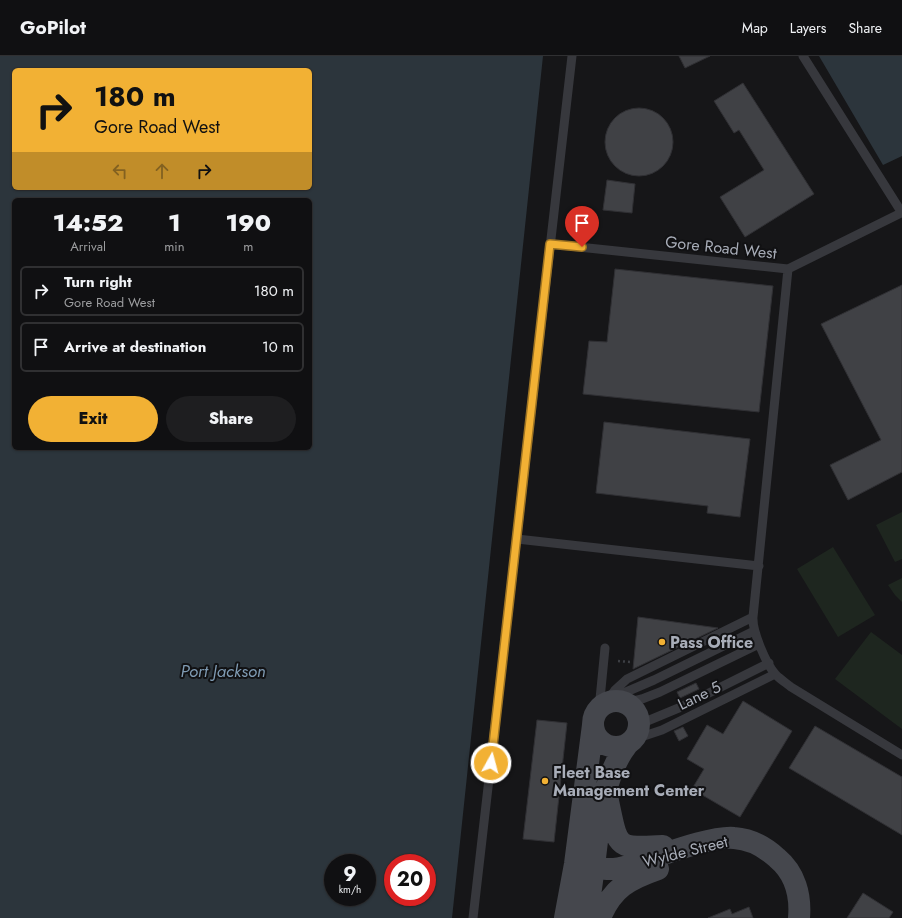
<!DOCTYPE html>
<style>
body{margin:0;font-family:Jost,sans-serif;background:#1e1e20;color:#f1f3f6;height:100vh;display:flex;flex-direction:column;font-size:15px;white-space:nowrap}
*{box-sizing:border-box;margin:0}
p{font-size:13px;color:#9c9d9f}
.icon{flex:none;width:22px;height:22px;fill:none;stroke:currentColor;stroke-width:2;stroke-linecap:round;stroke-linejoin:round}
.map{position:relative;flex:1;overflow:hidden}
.side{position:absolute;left:12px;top:142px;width:300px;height:252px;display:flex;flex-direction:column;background:#101012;border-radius:6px;box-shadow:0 1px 3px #0004,0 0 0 1px #303032}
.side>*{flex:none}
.hud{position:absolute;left:12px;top:12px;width:300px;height:122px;border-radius:6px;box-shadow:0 1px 3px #0004,0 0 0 1px #303032;background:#f2b134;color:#111;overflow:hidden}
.speed{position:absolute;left:324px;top:798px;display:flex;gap:8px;font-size:20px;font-weight:700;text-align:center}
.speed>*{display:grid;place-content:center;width:52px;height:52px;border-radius:50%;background:#101012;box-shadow:0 1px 3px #0004,0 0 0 1px #303032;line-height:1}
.speed small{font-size:10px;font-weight:400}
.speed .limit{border:6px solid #d22;background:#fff;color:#111}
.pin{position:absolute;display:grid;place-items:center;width:34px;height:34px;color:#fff;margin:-41px -17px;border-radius:50% 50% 50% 0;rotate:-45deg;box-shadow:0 0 4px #0007}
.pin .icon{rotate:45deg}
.me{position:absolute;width:44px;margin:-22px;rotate:7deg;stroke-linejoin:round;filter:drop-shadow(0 0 3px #0008)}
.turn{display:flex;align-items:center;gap:14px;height:84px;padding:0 16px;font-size:18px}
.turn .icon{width:52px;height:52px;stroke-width:2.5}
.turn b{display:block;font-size:28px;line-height:34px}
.lanes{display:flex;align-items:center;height:38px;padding:0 16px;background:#0003;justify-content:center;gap:20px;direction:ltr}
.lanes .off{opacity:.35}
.eta{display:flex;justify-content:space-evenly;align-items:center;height:68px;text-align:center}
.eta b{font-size:24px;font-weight:800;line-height:28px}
.cta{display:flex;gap:8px;margin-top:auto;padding:8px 16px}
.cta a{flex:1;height:46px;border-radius:24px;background:#f2b134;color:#111;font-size:16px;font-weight:800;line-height:46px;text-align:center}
.cta a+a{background:#1e1e20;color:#f1f3f6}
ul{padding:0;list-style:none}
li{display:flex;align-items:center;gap:12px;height:50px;margin:0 8px 6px;padding:0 8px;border:2px solid #303032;border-radius:6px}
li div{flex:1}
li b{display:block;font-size:15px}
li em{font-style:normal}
header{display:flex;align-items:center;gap:24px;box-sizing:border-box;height:56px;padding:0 20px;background:#101012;border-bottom:1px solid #303032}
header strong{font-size:19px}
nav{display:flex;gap:22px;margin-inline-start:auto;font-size:14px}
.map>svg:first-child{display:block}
</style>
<header>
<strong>GoPilot</strong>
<nav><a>Map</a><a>Layers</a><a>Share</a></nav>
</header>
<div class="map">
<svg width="902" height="862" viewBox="0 0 902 862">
<rect width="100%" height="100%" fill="#161618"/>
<path fill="#1e261f" d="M 902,456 L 902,503 L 895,506 L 876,469 Z
M 833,491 L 875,559 L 838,581 L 797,513 Z
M 902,522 L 902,546 L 895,539 L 888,529 Z
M 871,576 L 902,599 L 902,673 L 835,623 Z"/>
<path fill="#2c353c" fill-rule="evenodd" d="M 0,0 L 543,0 L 452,862 L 0,862 ZM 14,14 L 310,14 L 310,132 L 14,132 ZM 14,144 L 310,144 L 310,392 L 14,392 ZM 333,807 L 367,807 L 367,841 L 333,841 ZM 393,807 L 427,807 L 427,841 L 393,841 Z
M 819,0 L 902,0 L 902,100 L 883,109 Z"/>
<path fill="#404145" stroke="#303034" d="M 679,0 L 710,0 L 685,12 Z
M 743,27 L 814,138 L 745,181 L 720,141 L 764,114 L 739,74 L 734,77 L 714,45 Z
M605 86a34 34 0 1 1 68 0a34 34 0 1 1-68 0Z
M 607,124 L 635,128 L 632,157 L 603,154 Z
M 615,213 L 773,230 L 759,356 L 583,338 L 589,285 L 607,286 Z
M 902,229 L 902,416 L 848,444 L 830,409 L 881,384 L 821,268 Z
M 604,366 L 750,383 L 740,461 L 707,457 L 708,450 L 596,437 Z
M 638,561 L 718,572 L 633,613 Z
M 696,627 L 699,633 L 680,642 L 677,636 Z
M 743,645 L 792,675 L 740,761 L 692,733 L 704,713 L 687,703 L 707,669 L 723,678 Z
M 537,664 L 567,667 L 554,786 L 523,783 Z
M 815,670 L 902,721 L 902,779 L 789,712 Z
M 683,671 L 688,680 L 679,685 L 674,675 Z
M 863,837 L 893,856 L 889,862 L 847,862 Z
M 749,851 L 753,862 L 708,862 L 730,853 L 732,858 Z"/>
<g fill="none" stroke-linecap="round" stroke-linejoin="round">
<path stroke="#3d3f44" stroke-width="2.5" stroke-dasharray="2 3" stroke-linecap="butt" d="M 618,605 L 630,606"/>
<path stroke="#37383d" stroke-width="9" d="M 803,0 L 902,157
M 550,188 L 788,213 L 901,157
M 788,213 L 753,561 C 752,575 766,608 776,619 C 780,623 786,627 791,631 L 902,699
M 517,483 L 759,510
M 612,645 L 626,636 L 654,624 L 754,575
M 606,647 L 615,634 L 627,623 L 753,561
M 625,647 L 642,643 L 660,636 L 759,588
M 596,656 L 600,643 L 605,592
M 640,668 L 681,651 L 769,607
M 635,683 L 662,674 L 775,618
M 473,862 L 572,0"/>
<path stroke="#45474d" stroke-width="22" d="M593 668a23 23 0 1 1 46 0a23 23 0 1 1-46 0Z
M 608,745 C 618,792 615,793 663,790
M 575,808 C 587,809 601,814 614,813 C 623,812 634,808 643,805 C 665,798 712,780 734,782 C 750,783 765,791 777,802 C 795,817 801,839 799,862
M 565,862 L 575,808 L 593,669
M 587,862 C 589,845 592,827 594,810 C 599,771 602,721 627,689
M 600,862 C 612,832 629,823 658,813"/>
</g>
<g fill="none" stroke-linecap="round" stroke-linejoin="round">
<g stroke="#9d7322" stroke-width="10">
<path id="route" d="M 491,707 L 550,188 L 582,191"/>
</g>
<use href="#route" stroke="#f2b134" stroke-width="7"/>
</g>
<g fill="#f2b134" stroke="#111113" stroke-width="1.5">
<circle cx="662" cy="586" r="4"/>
<circle cx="545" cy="725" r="4"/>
</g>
<g text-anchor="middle" stroke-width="4" stroke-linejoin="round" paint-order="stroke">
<g font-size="16" fill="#a8adb8" stroke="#111113">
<text transform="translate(721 191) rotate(6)" y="6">Gore Road West</text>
<text transform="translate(699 639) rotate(-26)" y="6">Lane 5</text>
<text transform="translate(685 795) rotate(-14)" y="6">Wylde Street</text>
</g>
<g font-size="16" font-weight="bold" fill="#a8adb8" stroke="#111113" text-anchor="start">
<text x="670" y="592">Pass Office</text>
<text x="553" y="722">Fleet Base<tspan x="553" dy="18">Management Center</tspan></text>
</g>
<g font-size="17" font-style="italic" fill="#7f9bb3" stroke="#111113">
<text x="223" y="621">Port Jackson</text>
</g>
</g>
</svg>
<div class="speed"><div>9<small>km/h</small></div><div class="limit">20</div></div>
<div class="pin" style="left:582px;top:191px;background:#d93025"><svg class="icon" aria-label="arrive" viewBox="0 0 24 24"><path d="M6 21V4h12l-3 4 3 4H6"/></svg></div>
<svg class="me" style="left:491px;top:707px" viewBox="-20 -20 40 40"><circle r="17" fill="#f2b134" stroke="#fff" stroke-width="3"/><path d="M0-11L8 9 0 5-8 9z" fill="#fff"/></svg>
<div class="hud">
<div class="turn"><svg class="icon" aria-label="right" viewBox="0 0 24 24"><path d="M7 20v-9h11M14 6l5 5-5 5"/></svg><div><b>180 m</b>Gore Road West</div></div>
<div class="lanes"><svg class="icon off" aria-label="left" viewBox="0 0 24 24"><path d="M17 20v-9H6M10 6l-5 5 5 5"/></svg><svg class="icon off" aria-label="ahead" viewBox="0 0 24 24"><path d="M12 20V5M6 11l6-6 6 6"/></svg><svg class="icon" aria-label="right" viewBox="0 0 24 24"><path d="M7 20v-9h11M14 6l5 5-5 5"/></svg></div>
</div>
<section class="side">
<div class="eta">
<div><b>14:52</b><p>Arrival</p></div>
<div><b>1</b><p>min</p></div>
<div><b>190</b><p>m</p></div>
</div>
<ul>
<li><svg class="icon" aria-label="right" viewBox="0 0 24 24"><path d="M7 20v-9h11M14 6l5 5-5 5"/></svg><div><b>Turn right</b><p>Gore Road West</p></div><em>180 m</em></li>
<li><svg class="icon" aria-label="arrive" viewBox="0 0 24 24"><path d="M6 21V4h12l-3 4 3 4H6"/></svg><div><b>Arrive at destination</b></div><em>10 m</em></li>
</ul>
<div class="cta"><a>Exit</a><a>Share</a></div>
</section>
</div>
